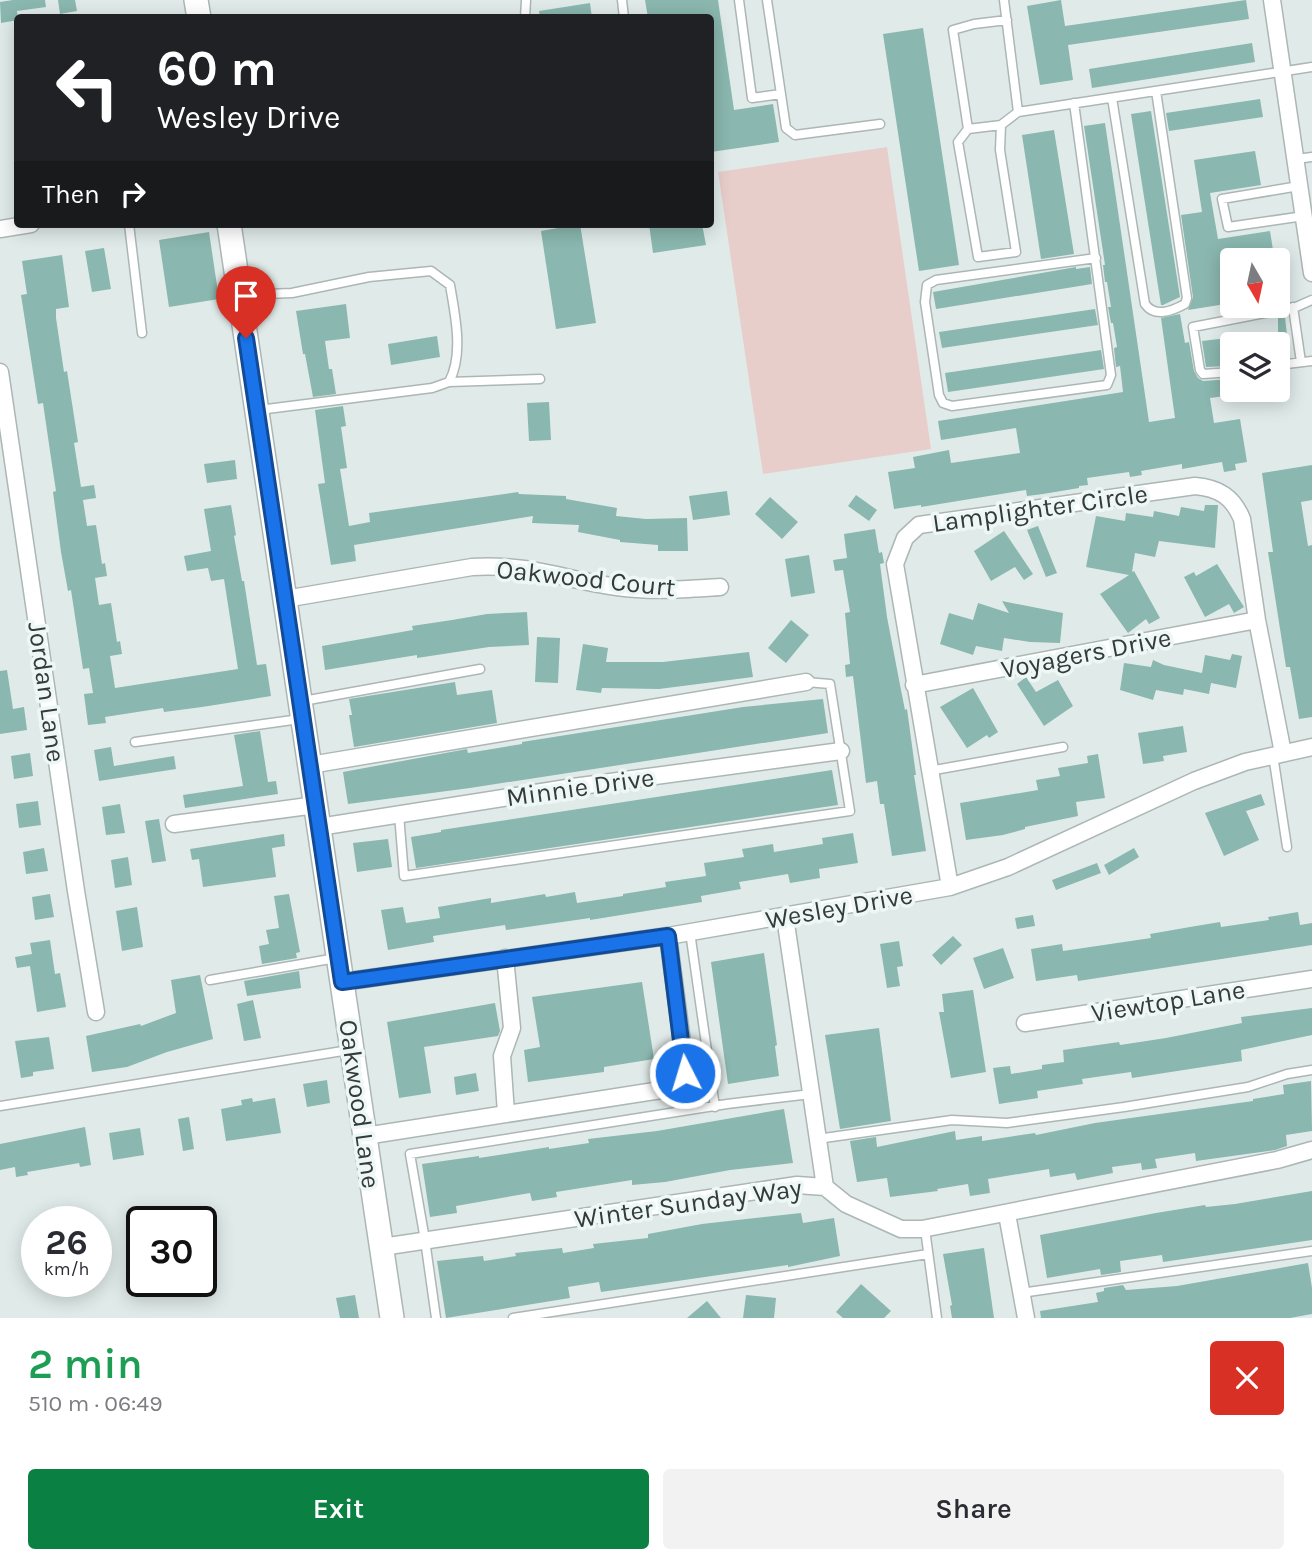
<!DOCTYPE html>
<meta charset="utf-8">
<style>
body{margin:0;font-family:Karla,sans-serif;background:#f2f2f3;color:#2b2b33;height:100vh;display:flex;flex-direction:column;font-size:26px;white-space:nowrap}
*{box-sizing:border-box;margin:0}
p{font-size:23px;color:#7c7c81}
.icon{flex:none;width:38px;height:38px;fill:none;stroke:currentColor;stroke-width:2;stroke-linecap:round;stroke-linejoin:round}
.map{position:relative;height:1318px;overflow:hidden}
.details{display:flex;flex-direction:column;background:#fff;flex:1}
.details>*{flex:none}
.hud{position:absolute;left:14px;top:14px;width:700px;height:214px;border-radius:7px;box-shadow:0 4px 18px #0003;background:#202124;color:#fff;overflow:hidden}
.needle{width:46px;rotate:171deg}
.tools{position:absolute;left:1220px;top:248px;display:grid;gap:14px}
.tools a{display:grid;place-items:center;width:70px;height:70px;border-radius:7px;background:#fff;box-shadow:0 4px 18px #0003;font-size:35px}
.speed{position:absolute;left:21px;top:1206px;display:flex;gap:14px;font-size:35px;font-weight:700;text-align:center}
.speed>*{display:grid;place-content:center;width:91px;height:91px;border-radius:50%;background:#fff;box-shadow:0 4px 18px #0003;line-height:1}
.speed small{font-size:18px;font-weight:400}
.speed .limit{border:4px solid #111;border-radius:10px;background:#fff;color:#111}
.pin{position:absolute;display:grid;place-items:center;width:60px;height:60px;color:#fff;margin:-72px -30px;border-radius:50% 50% 50% 0;rotate:-45deg;box-shadow:0 0 7px #0007}
.pin .icon{rotate:45deg}
.me{position:absolute;width:77px;margin:-38px;rotate:355deg;stroke-linejoin:round;filter:drop-shadow(0 0 5px #0008)}
.turn{display:flex;align-items:center;gap:24px;height:147px;padding:0 28px;font-size:32px}
.turn .icon{width:91px;height:91px;stroke-width:2.5}
.turn b{display:block;font-size:49px;line-height:60px}
.then{display:flex;align-items:center;height:66px;padding:0 28px;background:#0003;gap:14px;font-size:26px}
.round{display:grid;place-items:center;flex:none;width:74px;height:74px;border-radius:7px;background:#f2f2f3}
.summary{display:flex;align-items:center;justify-content:space-between;height:119px;padding:0 28px}
h1{font-size:42px;font-weight:600;line-height:52px;color:#1e9e55}
.button{display:flex;gap:14px;margin-top:auto;padding:14px 28px}
.button a{flex:1;height:80px;border-radius:7px;background:#0b8043;color:#fff;font-size:28px;font-weight:600;line-height:80px;text-align:center}
.button a+a{background:#f2f2f3;color:#2b2b33}
.map>svg:first-child{display:block}
</style>
<div class="map">
<svg width="1312" height="1318" viewBox="0 0 1312 1318">
<rect width="100%" height="100%" fill="#e0ebe9"/>
<path fill="#e8ceca" d="M 887,147 L 931,449 L 763,474 L 718,172 Z"/>
<path fill="#8ab7af" d="M 13,0 L 45,0 L 46,7 L 17,11 L 18,20 L 1,23 L 0,2 Z
M 58,0 L 75,0 L 77,11 L 60,14 Z
M 645,0 L 718,0 L 734,110 L 773,104 L 779,142 L 711,152 L 710,18 L 648,18 Z
M 1061,0 L 1065,26 L 1246,0 L 1249,19 L 1068,45 L 1073,80 L 1040,85 L 1027,6 Z
M 590,3 L 592,18 L 540,18 L 539,11 Z
M 923,28 L 959,265 L 919,271 L 883,34 Z
M 1252,43 L 1255,62 L 1092,88 L 1089,69 Z
M 1260,99 L 1263,117 L 1169,131 L 1166,113 Z
M 1151,111 L 1180,297 L 1163,305 L 1161,305 L 1131,114 Z
M 1105,123 L 1149,422 L 1175,418 L 1161,318 L 1180,314 L 1185,343 L 1189,342 L 1194,371 L 1198,378 L 1203,381 L 1231,379 L 1233,395 L 1210,398 L 1214,423 L 1240,419 L 1247,462 L 1235,464 L 1236,470 L 1224,472 L 1222,462 L 1182,469 L 1182,464 L 1141,471 L 1142,475 L 1130,477 L 1129,472 L 1087,478 L 1088,485 L 1079,486 L 1079,488 L 1043,494 L 1027,496 L 1026,490 L 921,507 L 921,505 L 894,509 L 888,472 L 915,468 L 913,457 L 949,450 L 951,463 L 1020,453 L 1016,428 L 941,440 L 938,421 L 1123,392 L 1120,366 L 1116,367 L 1114,348 L 1117,347 L 1113,323 L 1111,323 L 1108,307 L 1111,307 L 1107,282 L 1105,282 L 1103,265 L 1105,265 L 1084,126 Z
M 1054,130 L 1074,254 L 1041,259 L 1022,135 Z
M 1255,151 L 1261,185 L 1210,193 L 1218,239 L 1270,231 L 1273,250 L 1266,251 L 1268,261 L 1232,261 L 1232,303 L 1188,310 L 1193,297 L 1181,215 L 1202,212 L 1194,160 Z
M 580,224 L 596,323 L 556,329 L 541,231 Z
M 649,224 L 702,224 L 706,245 L 653,253 Z
M 209,232 L 219,299 L 169,307 L 159,240 Z
M 104,248 L 111,289 L 92,292 L 85,251 Z
M 62,255 L 69,307 L 56,309 L 56,318 L 64,372 L 67,371 L 78,442 L 74,443 L 81,487 L 94,485 L 96,498 L 83,500 L 87,526 L 96,525 L 102,564 L 105,563 L 107,576 L 95,578 L 99,605 L 111,603 L 117,642 L 120,641 L 122,654 L 110,656 L 115,688 L 238,669 L 224,579 L 211,581 L 208,568 L 187,571 L 184,556 L 211,551 L 204,509 L 231,505 L 236,535 L 234,536 L 242,581 L 244,581 L 257,665 L 266,664 L 271,696 L 202,707 L 164,712 L 163,708 L 105,717 L 106,723 L 88,725 L 84,694 L 93,693 L 89,668 L 83,669 L 71,590 L 68,591 L 61,552 L 53,492 L 56,491 L 51,458 L 43,403 L 38,404 L 21,295 L 27,294 L 22,261 Z
M 1076,267 L 1076,269 L 1090,267 L 1092,284 L 936,309 L 933,292 Z
M 346,304 L 350,338 L 325,341 L 329,369 L 332,369 L 336,394 L 313,397 L 305,354 L 303,354 L 296,311 Z
M 1095,309 L 1098,325 L 942,348 L 939,332 Z
M 1285,317 L 1289,353 L 1278,354 L 1278,345 L 1232,345 L 1232,360 L 1229,360 L 1229,366 L 1206,367 L 1202,341 L 1278,332 L 1278,318 Z
M 437,336 L 440,357 L 391,365 L 388,344 Z
M 1101,350 L 1104,369 L 948,392 L 945,373 Z
M 549,402 L 551,440 L 529,441 L 527,403 Z
M 343,406 L 346,426 L 341,427 L 347,468 L 340,469 L 349,526 L 370,522 L 369,513 L 518,492 L 519,494 L 566,496 L 566,499 L 617,508 L 616,516 L 646,519 L 687,518 L 688,551 L 658,551 L 658,545 L 620,542 L 620,540 L 578,532 L 579,525 L 532,523 L 533,516 L 354,545 L 356,561 L 331,565 L 318,484 L 325,483 L 315,410 Z
M 235,460 L 237,479 L 207,483 L 204,464 Z
M 1312,465 L 1312,500 L 1301,502 L 1308,546 L 1312,545 L 1312,717 L 1299,719 L 1290,667 L 1286,667 L 1268,552 L 1273,552 L 1262,473 Z
M 727,491 L 730,515 L 693,520 L 689,496 Z
M 856,495 L 877,510 L 869,521 L 848,506 Z
M 770,497 L 798,522 L 782,539 L 755,514 Z
M 1205,505 L 1218,505 L 1215,548 L 1159,541 L 1155,557 L 1135,553 L 1132,572 L 1134,571 L 1160,618 L 1149,624 L 1146,619 L 1128,633 L 1100,594 L 1129,575 L 1086,567 L 1096,516 L 1125,521 L 1126,513 L 1153,517 L 1154,511 L 1179,516 L 1181,507 L 1204,511 Z
M 1038,526 L 1057,573 L 1046,577 L 1027,530 Z
M 875,529 L 879,553 L 882,552 L 884,563 L 880,564 L 887,617 L 900,685 L 905,710 L 907,709 L 916,775 L 914,775 L 926,851 L 892,856 L 884,804 L 880,804 L 877,781 L 866,783 L 853,676 L 846,677 L 845,665 L 850,664 L 845,613 L 850,612 L 843,570 L 835,571 L 833,560 L 847,558 L 844,534 Z
M 1004,531 L 1033,574 L 1024,580 L 1015,567 L 991,581 L 974,551 Z
M 809,555 L 815,593 L 791,597 L 785,559 Z
M 1217,564 L 1244,607 L 1234,613 L 1229,604 L 1205,617 L 1184,577 L 1194,572 L 1196,576 Z
M 1002,601 L 1063,613 L 1060,643 L 1030,642 L 1004,638 L 1002,651 L 976,646 L 973,655 L 940,644 L 949,613 L 973,620 L 978,603 L 1009,613 Z
M 527,612 L 529,645 L 489,647 L 417,658 L 417,655 L 325,670 L 322,646 L 413,630 L 412,626 L 452,620 L 487,614 Z
M 791,620 L 809,635 L 786,663 L 768,648 Z
M 537,637 L 560,638 L 558,683 L 535,682 Z
M 583,644 L 608,648 L 606,662 L 663,662 L 749,652 L 753,677 L 659,689 L 602,688 L 601,693 L 576,690 Z
M 1232,654 L 1242,656 L 1236,688 L 1211,683 L 1209,694 L 1184,689 L 1183,695 L 1156,690 L 1153,700 L 1120,690 L 1124,663 L 1151,667 L 1153,660 L 1164,665 L 1202,673 L 1205,655 L 1230,660 Z
M 7,670 L 13,709 L 24,707 L 27,730 L 0,734 L 0,671 Z
M 1026,677 L 1036,692 L 1058,680 L 1073,706 L 1044,726 L 1017,684 Z
M 455,682 L 457,695 L 492,690 L 497,723 L 354,747 L 349,715 L 352,715 L 349,699 Z
M 973,688 L 998,732 L 989,738 L 987,735 L 967,748 L 940,707 Z
M 823,699 L 828,733 L 470,788 L 348,804 L 343,772 L 467,749 L 468,753 L 522,744 L 522,742 L 743,707 Z
M 1183,726 L 1187,752 L 1163,756 L 1164,761 L 1143,764 L 1138,733 Z
M 260,731 L 268,782 L 276,781 L 278,794 L 185,808 L 183,795 L 243,786 L 234,735 Z
M 111,747 L 114,766 L 174,756 L 176,769 L 99,781 L 94,750 Z
M 30,753 L 33,776 L 14,779 L 11,756 Z
M 1098,754 L 1105,798 L 1076,802 L 1078,816 L 1025,827 L 1025,829 L 1003,835 L 966,840 L 960,803 L 1038,790 L 1036,780 L 1060,776 L 1058,768 L 1088,763 L 1087,756 Z
M 832,770 L 838,805 L 416,868 L 411,837 L 441,832 L 441,830 Z
M 1261,794 L 1265,805 L 1246,811 L 1259,840 L 1224,856 L 1205,813 Z
M 38,801 L 41,825 L 19,828 L 16,804 Z
M 120,804 L 125,833 L 106,835 L 102,807 Z
M 159,819 L 166,861 L 152,863 L 145,821 Z
M 853,833 L 858,863 L 819,869 L 820,878 L 790,883 L 788,874 L 739,882 L 741,889 L 701,896 L 702,902 L 590,920 L 590,918 L 506,930 L 505,925 L 433,936 L 434,942 L 388,950 L 381,910 L 403,907 L 406,923 L 440,918 L 438,907 L 491,898 L 491,903 L 545,894 L 546,897 L 575,892 L 577,903 L 623,896 L 623,894 L 666,887 L 665,882 L 706,876 L 704,863 L 744,857 L 742,849 L 773,844 L 774,852 L 823,844 L 822,838 Z
M 284,834 L 285,846 L 272,848 L 276,877 L 203,887 L 199,859 L 192,860 L 190,849 Z
M 388,839 L 392,867 L 357,872 L 353,843 Z
M 44,848 L 48,871 L 26,874 L 23,852 Z
M 1134,848 L 1139,857 L 1109,875 L 1104,865 Z
M 128,857 L 132,885 L 115,888 L 111,860 Z
M 1097,863 L 1101,873 L 1056,890 L 1052,880 Z
M 50,894 L 54,917 L 35,920 L 32,897 Z
M 289,894 L 300,952 L 296,953 L 297,958 L 262,964 L 259,946 L 269,944 L 266,930 L 279,928 L 274,896 Z
M 137,907 L 143,947 L 122,951 L 116,911 Z
M 1298,912 L 1300,925 L 1312,923 L 1312,945 L 1078,981 L 1077,975 L 1036,981 L 1031,949 L 1062,944 L 1063,951 L 1151,938 L 1150,934 L 1190,927 L 1220,922 L 1221,927 L 1269,920 L 1268,917 Z
M 1033,915 L 1035,926 L 1017,929 L 1015,918 Z
M 953,936 L 962,945 L 941,965 L 932,955 Z
M 50,940 L 55,974 L 60,973 L 66,1007 L 37,1012 L 30,966 L 17,968 L 15,957 L 32,954 L 30,943 Z
M 899,941 L 903,966 L 897,967 L 900,986 L 887,988 L 880,944 Z
M 1003,948 L 1014,978 L 984,989 L 973,958 Z
M 764,953 L 777,1045 L 775,1046 L 779,1076 L 728,1084 L 711,962 Z
M 299,971 L 301,988 L 247,996 L 244,981 Z
M 200,975 L 213,1039 L 167,1052 L 127,1067 L 92,1072 L 86,1036 L 140,1024 L 141,1026 L 176,1013 L 171,980 Z
M 642,982 L 654,1059 L 604,1067 L 604,1072 L 528,1082 L 524,1050 L 540,1047 L 532,997 Z
M 973,990 L 986,1072 L 951,1078 L 939,1012 L 944,1012 L 942,994 Z
M 253,1000 L 261,1038 L 244,1041 L 237,1004 Z
M 495,1003 L 500,1031 L 498,1036 L 424,1047 L 431,1093 L 399,1098 L 387,1022 Z
M 1312,1008 L 1312,1035 L 1241,1050 L 1242,1061 L 1132,1078 L 1131,1072 L 1082,1079 L 1083,1084 L 1037,1091 L 1038,1098 L 999,1104 L 993,1068 L 1010,1066 L 1011,1074 L 1042,1069 L 1042,1065 L 1064,1062 L 1063,1050 L 1119,1042 L 1120,1045 L 1166,1038 L 1242,1023 L 1241,1017 Z
M 879,1028 L 891,1121 L 840,1129 L 825,1035 Z
M 49,1037 L 54,1069 L 33,1072 L 33,1076 L 21,1078 L 15,1041 Z
M 476,1073 L 479,1091 L 456,1095 L 454,1077 Z
M 327,1080 L 330,1103 L 307,1107 L 303,1084 Z
M 1311,1081 L 1312,1131 L 1286,1135 L 1287,1146 L 1275,1150 L 1196,1161 L 1195,1153 L 1155,1159 L 1157,1168 L 1142,1170 L 1141,1163 L 1112,1167 L 1113,1173 L 1077,1180 L 1075,1173 L 1050,1177 L 1049,1169 L 988,1179 L 990,1193 L 970,1196 L 968,1184 L 937,1189 L 938,1191 L 890,1197 L 887,1178 L 857,1182 L 850,1141 L 876,1137 L 877,1147 L 955,1131 L 956,1140 L 982,1136 L 982,1141 L 1035,1133 L 1036,1135 L 1095,1123 L 1253,1101 L 1253,1099 L 1284,1094 L 1283,1085 Z
M 252,1098 L 253,1102 L 275,1098 L 281,1133 L 226,1141 L 221,1109 L 242,1105 L 241,1100 Z
M 784,1109 L 793,1163 L 730,1170 L 665,1182 L 632,1185 L 632,1180 L 556,1192 L 557,1197 L 532,1201 L 530,1193 L 456,1206 L 457,1213 L 430,1217 L 422,1164 L 479,1156 L 479,1158 L 549,1147 L 549,1149 L 589,1143 L 588,1139 L 657,1131 Z
M 189,1117 L 194,1149 L 183,1151 L 178,1119 Z
M 85,1127 L 91,1165 L 80,1167 L 79,1163 L 45,1169 L 27,1172 L 28,1175 L 16,1177 L 15,1167 L 0,1170 L 0,1144 Z
M 140,1128 L 144,1155 L 113,1160 L 109,1133 Z
M 1312,1191 L 1312,1240 L 1163,1262 L 1162,1255 L 1120,1261 L 1121,1272 L 1101,1275 L 1100,1269 L 1047,1278 L 1040,1235 L 1156,1213 L 1205,1205 L 1206,1207 L 1235,1204 Z
M 801,1213 L 803,1223 L 834,1218 L 840,1256 L 788,1267 L 788,1265 L 601,1292 L 599,1282 L 568,1287 L 570,1298 L 446,1318 L 437,1261 L 483,1256 L 484,1261 L 516,1256 L 515,1253 L 562,1248 L 563,1253 L 594,1248 L 593,1244 L 648,1238 L 648,1234 L 702,1224 Z
M 984,1248 L 994,1318 L 952,1318 L 950,1306 L 952,1305 L 943,1254 Z
M 1308,1263 L 1312,1288 L 1312,1314 L 1290,1318 L 1041,1318 L 1040,1311 L 1098,1302 L 1096,1293 L 1104,1291 L 1104,1288 L 1123,1285 L 1126,1290 L 1177,1286 Z
M 861,1284 L 891,1311 L 884,1318 L 843,1318 L 836,1312 Z
M 355,1295 L 359,1318 L 340,1318 L 336,1298 Z
M 746,1295 L 776,1298 L 774,1318 L 743,1318 Z
M 707,1301 L 721,1318 L 687,1318 Z"/>
<g fill="none" stroke-linecap="round" stroke-linejoin="round">
<g stroke="#acb7b5" stroke-width="11">
<path id="lane" d="M 622,0 L 624,18
M 739,0 L 752,98 L 781,94
M 767,0 L 786,128 L 795,135 L 880,124
M 1004,0 L 1018,112 L 1001,125 L 968,129 L 953,30 L 974,24 L 1007,20
M 525,18 L 526,0
M 1112,98 L 1145,304 C 1155,318 1172,311 1185,304 L 1187,298 L 1156,91
M 1074,103 L 1111,375 L 1107,385 L 952,406 L 943,403 L 939,395 L 925,302 L 927,285 L 936,280 L 1096,258
M 1018,112 L 1312,67
M 968,129 L 958,142 L 978,257 L 1016,252 L 1000,150 L 1001,125
M 1296,159 L 1312,157
M 1299,186 L 1222,199 L 1228,227 L 1304,216
M 129,224 L 142,333
M 243,295 L 292,293 L 369,277 L 431,271 L 450,285 C 455,315 464,354 449,382 L 432,388 L 259,410
M 1293,307 L 1301,362
M 1278,365 L 1312,361
M 1232,372 L 1203,374 L 1200,370 L 1193,327 L 1296,307 L 1312,300
M 449,382 L 540,379
M 303,701 L 480,669
M 135,742 L 300,719
M 1273,755 L 1287,847
M 929,771 L 1063,747
M 399,814 L 404,876 L 850,811 L 830,684 L 806,682
M 690,932 L 715,1107
M 210,980 L 336,958
M 0,1106 L 349,1050
M 817,1139 L 952,1120 L 1007,1123 L 1124,1107 L 1248,1087 L 1287,1074 L 1312,1070
M 925,1229 L 937,1318
M 1021,1293 L 1312,1251
M 436,1318 L 425,1240 L 410,1154 L 727,1104 L 811,1094
M 513,1318 L 928,1254"/>
</g>
<g stroke="#acb7b5" stroke-width="19">
<path id="street" d="M 1272,0 L 1312,273
M 0,229 L 31,224
M 0,372 L 76,891 L 96,1012
M 285,599 L 472,567 C 526,563 566,580 617,587 C 652,592 686,589 720,587
M 914,685 L 1257,620
M 310,765 L 806,682
M 174,824 L 316,805
M 319,827 L 573,787 L 841,751
M 950,887 L 895,564 L 905,538 L 919,525 L 1195,486 C 1219,488 1233,497 1242,519 L 1257,620 L 1283,753
M 785,917 L 825,1187
M 505,958 L 512,1028 L 502,1056 L 506,1113
M 342,982 L 668,936 L 950,887 L 1008,867 L 1194,781 L 1245,762 L 1312,747
M 1025,1023 L 1312,979
M 365,1136 L 661,1090 C 680,1081 685,1078 684,1057 L 668,936
M 1007,1214 L 1026,1318
M 382,1247 L 797,1185 L 825,1187 L 846,1204 L 901,1229 L 922,1229 L 1277,1160 L 1312,1150"/>
</g>
<g stroke="#acb7b5" stroke-width="26">
<path id="secondary" d="M 196,0 L 199,18
M 229,224 L 392,1318"/>
</g>
<use href="#lane" stroke="#fff" stroke-width="8"/>
<use href="#street" stroke="#fff" stroke-width="16"/>
<use href="#secondary" stroke="#fff" stroke-width="23"/>
</g>
<g fill="none" stroke-linecap="round" stroke-linejoin="round">
<g stroke="#114b97" stroke-width="18">
<path id="route" d="M 246,338 L 342,982 L 668,936 L 685,1073"/>
</g>
<use href="#route" stroke="#1a73e8" stroke-width="12"/>
</g>
<g text-anchor="middle" stroke-width="7" stroke-linejoin="round" paint-order="stroke">
<g font-size="26" fill="#363a39" stroke="#edf8f6">
<text transform="translate(1040 508) rotate(-8)" y="9">Lamplighter Circle</text>
<text transform="translate(586 578) rotate(6)" y="9">Oakwood Court</text>
<text transform="translate(1086 653) rotate(-11)" y="9">Voyagers Drive</text>
<text transform="translate(47 692) rotate(82)" y="9">Jordan Lane</text>
<text transform="translate(580 787) rotate(-8)" y="9">Minnie Drive</text>
<text transform="translate(839 907) rotate(-10)" y="9">Wesley Drive</text>
<text transform="translate(1168 1001) rotate(-9)" y="9">Viewtop Lane</text>
<text transform="translate(360 1104) rotate(82)" y="9">Oakwood Lane</text>
<text transform="translate(688 1203) rotate(-8)" y="9">Winter Sunday Way</text>
</g>
</g>
</svg>
<div class="tools">
<a><svg class="needle" viewBox="-14 -14 28 28"><path d="M0-13l5 13h-10z" fill="#e53935"/><path d="M0 13l5-13h-10z" fill="#7c7c81"/></svg></a>
<a><svg class="icon" aria-label="layers" viewBox="0 0 24 24"><path d="M12 4l9 5-9 5-9-5zM3 14l9 5 9-5"/></svg></a>
</div>
<div class="speed"><div>26<small>km/h</small></div><div class="limit">30</div></div>
<div class="pin" style="left:246px;top:338px;background:#d93025"><svg class="icon" aria-label="arrive" viewBox="0 0 24 24"><path d="M6 21V4h12l-3 4 3 4H6"/></svg></div>
<svg class="me" style="left:685px;top:1073px" viewBox="-20 -20 40 40"><circle r="17" fill="#1a73e8" stroke="#fff" stroke-width="3"/><path d="M0-11L8 9 0 5-8 9z" fill="#fff"/></svg>
<div class="hud">
<div class="turn"><svg class="icon" aria-label="left" viewBox="0 0 24 24"><path d="M17 20v-9H6M10 6l-5 5 5 5"/></svg><div><b>60 m</b>Wesley Drive</div></div>
<div class="then">Then<svg class="icon" aria-label="right" viewBox="0 0 24 24"><path d="M7 20v-9h11M14 6l5 5-5 5"/></svg></div>
</div>
</div>
<section class="details">
<div class="summary"><div><h1>2 min</h1><p>510 m · 06:49</p></div><a class="round" style="background:#d93025;color:#fff"><svg class="icon" aria-label="close" viewBox="0 0 24 24"><path d="M6 6l12 12M18 6L6 18"/></svg></a></div>
<div class="button"><a>Exit</a><a>Share</a></div>
</section>
